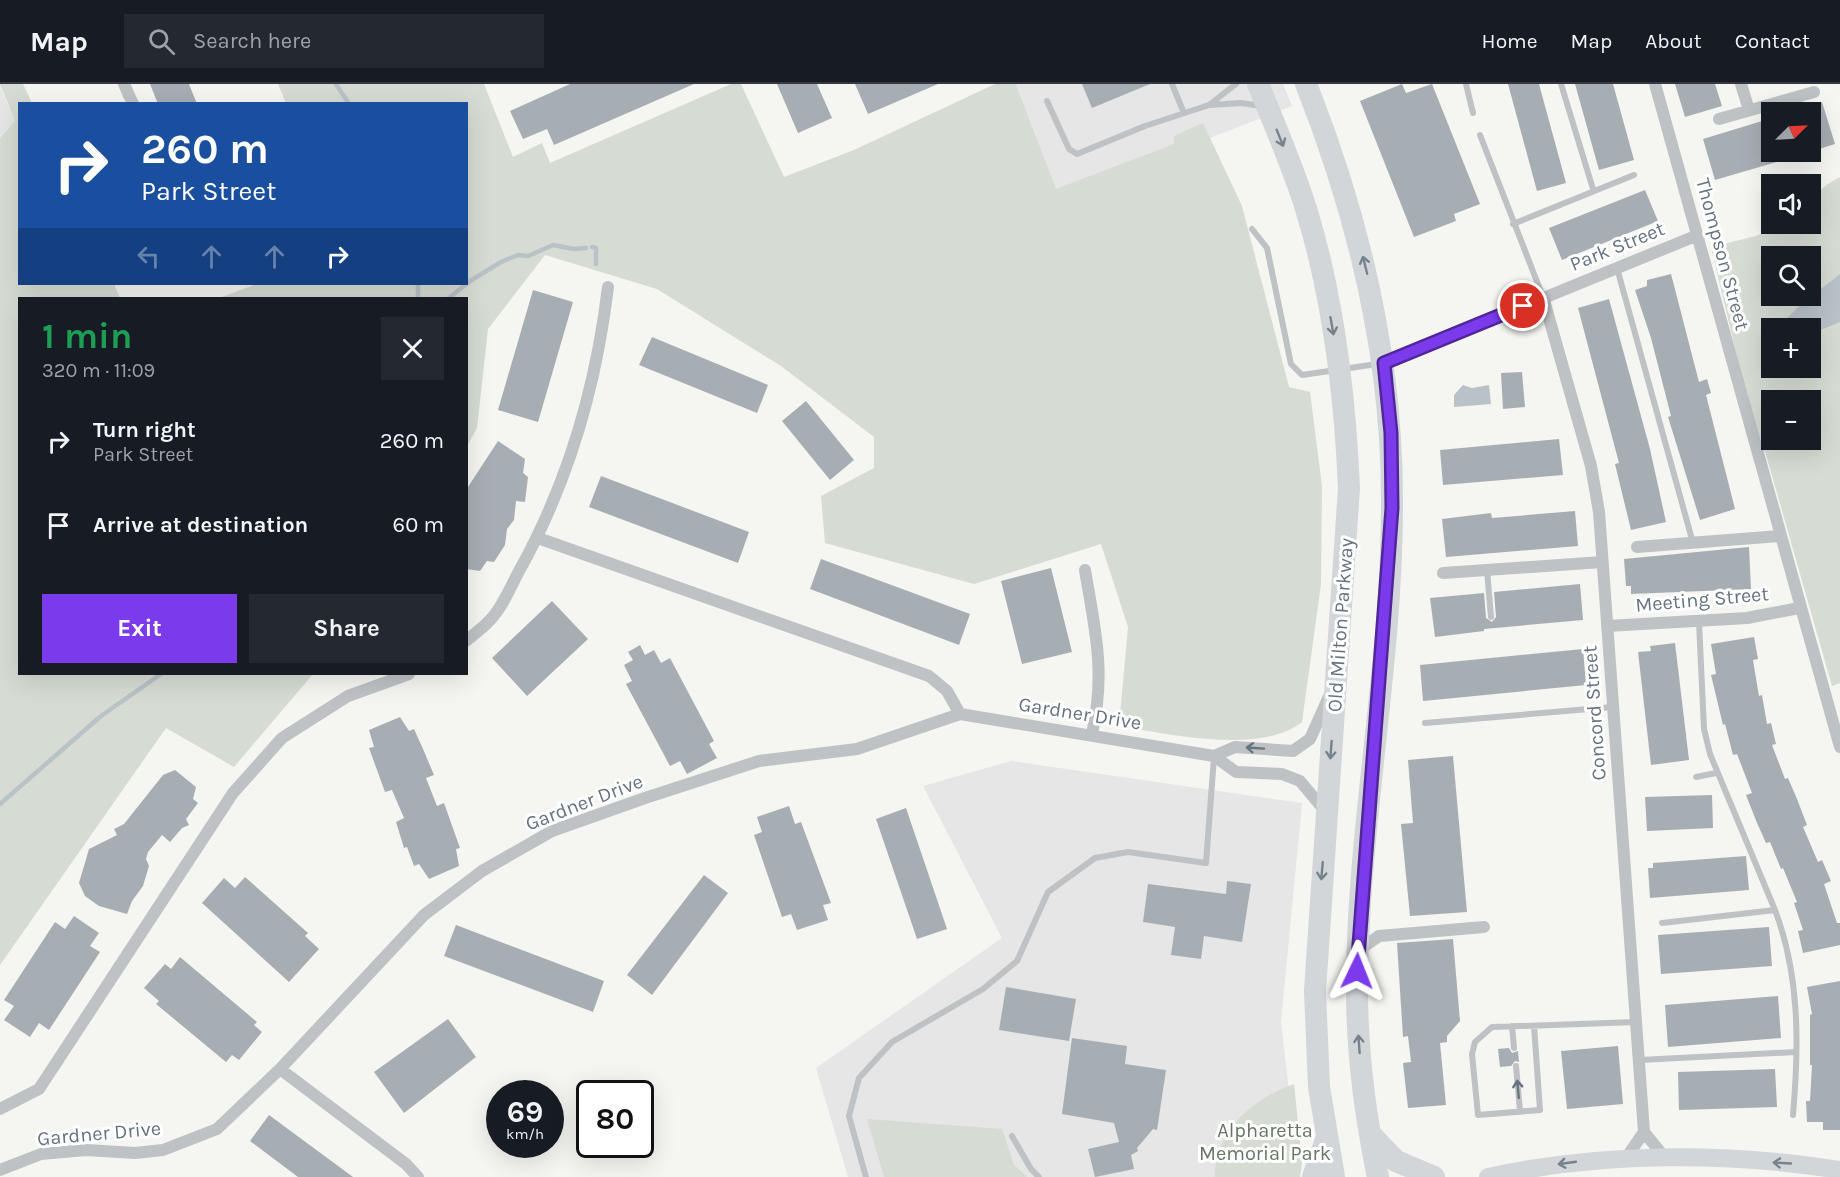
<!DOCTYPE html>
<meta charset="utf-8">
<style>
body{margin:0;font-family:Karla,sans-serif;background:#242831;color:#f1f3f6;height:100vh;display:flex;flex-direction:column;font-size:22px;white-space:nowrap}
*{box-sizing:border-box;margin:0}
p{font-size:20px;color:#9ea1a6}
.icon{flex:none;width:33px;height:33px;fill:none;stroke:currentColor;stroke-width:2;stroke-linecap:round;stroke-linejoin:round}
.map{position:relative;flex:1;overflow:hidden}
.details{position:absolute;left:18px;top:213px;width:450px;height:378px;display:flex;flex-direction:column;background:#171b24;border-radius:0px;box-shadow:0 6px 24px #0002}
.details>*{flex:none}
.banner{position:absolute;left:18px;top:18px;width:450px;height:183px;border-radius:0px;box-shadow:0 6px 24px #0002;background:#1a4fa0;color:#fff;overflow:hidden}
.needle{width:39px;rotate:66deg}
.buttons{position:absolute;left:1761px;top:18px;display:grid;gap:12px}
.buttons a{display:grid;place-items:center;width:60px;height:60px;border-radius:0px;background:#171b24;box-shadow:0 6px 24px #0002;font-size:30px}
.speed{position:absolute;left:486px;top:996px;display:flex;gap:12px;font-size:30px;font-weight:700;text-align:center}
.speed>*{display:grid;place-content:center;width:78px;height:78px;border-radius:50%;background:#171b24;box-shadow:0 6px 24px #0002;line-height:1}
.speed small{font-size:15px;font-weight:400}
.speed .limit{border:3px solid #111;border-radius:9px;background:#fff;color:#111}
.pin{position:absolute;display:grid;place-items:center;width:51px;height:51px;color:#fff;margin:-26px;border:3px solid #fff;border-radius:50%;box-shadow:0 2px 6px #0007}
.me{position:absolute;width:66px;margin:-33px;rotate:2deg;stroke-linejoin:round;filter:drop-shadow(0 0 4px #0008)}
.turn{display:flex;align-items:center;gap:21px;height:126px;padding:0 24px;font-size:27px}
.turn .icon{width:78px;height:78px;stroke-width:2.5}
.turn b{display:block;font-size:42px;line-height:51px}
.lanes{display:flex;align-items:center;height:57px;padding:0 24px;background:#0003;justify-content:center;gap:30px;direction:ltr}
.lanes .off{opacity:.35}
.round{display:grid;place-items:center;flex:none;width:63px;height:63px;border-radius:0px;background:#242831}
.headline{display:flex;align-items:center;justify-content:space-between;height:102px;padding:0 24px}
h1{font-size:36px;font-weight:700;line-height:45px;color:#1e9e55}
.button{display:flex;gap:12px;margin-top:auto;padding:12px 24px}
.button a{flex:1;height:69px;border-radius:0px;background:#7c3aed;color:#fff;font-size:24px;font-weight:700;line-height:69px;text-align:center}
.button a+a{background:#242831;color:#f1f3f6}
ul{padding:0;list-style:none}
li{display:flex;align-items:center;gap:18px;height:84px;padding:0 24px}
li div{flex:1}
li b{display:block;font-size:22px}
li em{font-style:normal}
header{display:flex;align-items:center;gap:36px;box-sizing:border-box;height:84px;padding:0 30px;background:#171b24;border-bottom:2px solid #363941}
header strong{font-size:28px}
nav{display:flex;gap:33px;margin-inline-start:auto;font-size:21px}
.search{width:420px;height:54px;background:#242831;display:flex;align-items:center;gap:15px;box-sizing:border-box;padding:0 21px;border-radius:0px;color:#9ea1a6;font-size:22px}
.map>svg:first-child{display:block}
</style>
<header>
<strong>Map</strong>
<div class="search"><svg class="icon" aria-label="search" viewBox="0 0 24 24"><circle cx="10" cy="10" r="6"/><path d="M15 15l6 6"/></svg>Search here</div>
<nav><a>Home</a><a>Map</a><a>About</a><a>Contact</a></nav>
</header>
<div class="map">
<svg width="1840" height="1093" viewBox="0 0 1840 1093">
<rect width="100%" height="100%" fill="#f5f5f1"/>
<path fill="#e5e6e5" d="M 1012,0 L 1283,0 L 1292,22 L 1054,115 Z
M 0,2 L 15,37 L 0,54 Z
M 1011,677 L 1302,719 L 1281,938 L 1299,1093 L 848,1093 L 816,984 L 1002,854 L 923,702 Z"/>
<path fill="#d6dbd3" fill-rule="evenodd" d="M 0,0 L 23,0 L 32,19 L 20,20 L 20,200 L 114,200 L 120,214 L 20,214 L 20,590 L 313,590 L 234,683 L 166,644 L 0,881 L 0,54 L 15,37 Z
M 278,0 L 484,0 L 513,73 L 542,59 L 550,79 L 731,0 L 741,0 L 784,93 L 854,66 L 995,0 L 1018,0 L 1016,1 L 1056,105 L 1174,60 L 1174,52 L 1203,39 L 1242,122 L 1289,303 L 1310,308 L 1322,402 L 1321,500 L 1302,638 C 1261,671 1168,650 1119,642 L 1128,543 L 1101,460 L 974,500 L 825,459 L 821,412 L 874,384 L 874,353 L 781,282 L 657,205 L 545,171 L 488,245 L 477,344 L 467,362 L 466,214 L 219,214 L 257,200 L 466,200 L 466,20 L 286,19 Z
M 1840,93 L 1840,599 L 1832,602 L 1765,367 L 1760,369 L 1711,163 L 1756,152 L 1784,140 L 1810,140 C 1811,113 1816,106 1840,93 ZM 1772,172 L 1810,172 L 1810,212 L 1772,212 ZM 1772,244 L 1810,244 L 1810,284 L 1772,284 ZM 1772,316 L 1810,316 L 1810,356 L 1772,356 Z
M 1294,1000 L 1302,1078 L 1300,1093 L 1215,1093 C 1214,1047 1254,1014 1294,1000 Z
M 867,1035 L 1002,1045 L 1014,1081 L 1027,1093 L 884,1093 Z"/>
<path fill="#b9c2c7" d="M 1840,190 L 1840,238 L 1811,250 L 1810,244 L 1778,244 L 1798,223 Z
M 1463,301 L 1472,304 L 1489,301 L 1491,320 L 1454,323 L 1454,311 Z"/>
<g fill="none" stroke-linecap="round" stroke-linejoin="round">
<path stroke="#b9c2c7" stroke-width="4.5" d="M 336,0 L 349,20
M 592,163 L 596,164 L 596,180
M 418,200 L 418,214
M 449,214 L 470,197 L 501,178 L 518,171 L 528,172 L 553,161 L 574,165 L 586,164
M 0,720 L 101,632 L 161,590"/>
</g>
<path fill="#a7aeb3" d="M 150,0 L 189,0 L 197,20 L 158,20 Z
M 570,0 L 694,0 L 554,61 L 547,45 L 523,55 L 510,27 Z
M 777,0 L 817,0 L 832,34 L 798,49 Z
M 855,0 L 938,0 L 868,30 Z
M 1082,0 L 1150,0 L 1092,24 Z
M 1402,0 L 1406,9 L 1432,0 L 1480,120 L 1454,130 L 1456,137 L 1414,153 L 1360,17 Z
M 1508,0 L 1539,0 L 1566,99 L 1537,107 Z
M 1575,0 L 1613,0 L 1634,76 L 1599,86 Z
M 1675,0 L 1715,0 L 1722,22 L 1685,33 Z
M 1822,18 L 1835,60 L 1810,68 L 1810,22 Z
M 1772,34 L 1772,68 L 1800,68 L 1800,71 L 1715,96 L 1703,55 Z
M 1645,106 L 1658,137 L 1562,176 L 1549,144 Z
M 1671,190 L 1699,298 L 1707,295 L 1711,309 L 1706,311 L 1735,425 L 1700,436 L 1668,333 L 1671,332 L 1651,254 L 1635,206 L 1647,202 L 1647,196 Z
M 533,206 L 573,218 L 538,338 L 498,326 Z
M 1609,215 L 1650,365 L 1666,438 L 1631,446 L 1615,380 L 1619,379 L 1578,224 Z
M 652,253 L 768,301 L 757,329 L 639,281 Z
M 1522,288 L 1525,323 L 1503,325 L 1501,289 Z
M 806,317 L 854,376 L 830,396 L 782,337 Z
M 1559,355 L 1563,391 L 1443,401 L 1440,366 Z
M 498,357 L 525,375 L 523,389 L 528,393 L 525,418 L 516,417 L 514,436 L 507,445 L 505,461 L 494,478 L 487,477 L 480,487 L 466,485 L 466,406 Z
M 601,392 L 749,448 L 738,479 L 589,423 Z
M 1575,427 L 1578,462 L 1446,473 L 1442,435 L 1491,429 L 1492,434 Z
M 1749,463 L 1751,505 L 1631,510 L 1631,502 L 1626,502 L 1624,475 Z
M 821,475 L 970,530 L 959,561 L 810,505 Z
M 1051,484 L 1072,568 L 1022,580 L 1001,497 Z
M 1580,500 L 1583,536 L 1484,545 L 1484,547 L 1435,553 L 1430,514 L 1484,509 L 1486,534 L 1492,538 L 1496,533 L 1494,508 Z
M 552,517 L 588,555 L 527,612 L 492,574 Z
M 1754,553 L 1758,575 L 1753,576 L 1759,612 L 1762,611 L 1767,640 L 1771,639 L 1776,660 L 1772,661 L 1785,695 L 1788,694 L 1797,715 L 1807,741 L 1803,743 L 1818,778 L 1822,776 L 1831,797 L 1824,800 L 1837,839 L 1840,839 L 1840,861 L 1803,869 L 1798,847 L 1803,846 L 1794,819 L 1797,818 L 1783,784 L 1781,785 L 1770,758 L 1766,759 L 1757,739 L 1746,711 L 1752,709 L 1737,670 L 1733,671 L 1725,640 L 1723,641 L 1711,591 L 1716,590 L 1711,560 Z
M 1675,559 L 1689,676 L 1651,681 L 1638,568 L 1651,567 L 1650,562 Z
M 640,561 L 645,571 L 654,566 L 661,579 L 670,574 L 714,657 L 709,660 L 717,674 L 687,690 L 680,677 L 670,682 L 626,600 L 632,597 L 624,581 L 633,576 L 628,568 Z
M 1583,565 L 1586,601 L 1423,617 L 1420,581 Z
M 400,633 L 409,647 L 414,645 L 423,665 L 434,691 L 426,694 L 437,722 L 444,719 L 460,764 L 456,765 L 459,782 L 429,795 L 419,780 L 414,782 L 407,763 L 404,764 L 396,738 L 404,734 L 392,706 L 385,708 L 369,664 L 374,663 L 369,646 Z
M 1453,672 L 1467,828 L 1410,832 L 1401,740 L 1413,739 L 1408,676 Z
M 175,686 L 196,703 L 193,715 L 198,719 L 186,735 L 189,741 L 182,744 L 170,758 L 162,751 L 148,768 L 146,775 L 149,782 L 143,802 L 132,817 L 127,830 L 99,822 L 85,812 L 79,799 L 89,765 L 117,751 L 114,745 L 124,740 L 163,691 Z
M 1712,711 L 1713,744 L 1647,747 L 1645,713 Z
M 789,722 L 795,740 L 801,738 L 831,819 L 823,821 L 828,836 L 797,846 L 791,830 L 782,833 L 754,751 L 762,748 L 757,733 Z
M 906,724 L 947,845 L 917,855 L 876,735 Z
M 1746,772 L 1749,806 L 1650,814 L 1648,784 L 1653,784 L 1653,779 Z
M 704,791 L 728,809 L 652,911 L 627,891 Z
M 245,793 L 308,849 L 305,852 L 319,865 L 289,898 L 202,819 L 224,794 L 235,804 Z
M 1227,797 L 1251,800 L 1242,858 L 1204,852 L 1201,875 L 1171,871 L 1175,843 L 1143,838 L 1148,800 L 1226,810 Z
M 74,832 L 99,849 L 90,862 L 100,868 L 49,946 L 39,939 L 30,953 L 4,936 L 14,922 L 4,916 L 55,838 L 65,845 Z
M 456,841 L 604,897 L 593,928 L 444,872 Z
M 1769,843 L 1772,882 L 1661,890 L 1658,851 Z
M 1453,855 L 1460,937 L 1447,952 L 1447,958 L 1440,959 L 1446,1021 L 1408,1024 L 1403,979 L 1411,978 L 1408,952 L 1403,953 L 1397,859 Z
M 180,873 L 257,938 L 254,941 L 262,948 L 239,976 L 232,971 L 226,978 L 156,920 L 159,917 L 144,904 L 165,880 L 171,885 Z
M 1840,897 L 1840,1046 L 1823,1046 L 1823,1038 L 1807,1038 L 1806,1017 L 1810,1017 L 1812,981 L 1810,981 L 1810,931 L 1812,930 L 1807,903 Z
M 1006,903 L 1076,915 L 1069,957 L 999,946 Z
M 1778,912 L 1781,954 L 1668,963 L 1665,921 Z
M 448,935 L 476,973 L 404,1029 L 374,988 Z
M 1072,954 L 1127,962 L 1125,980 L 1166,986 L 1157,1046 L 1153,1045 L 1137,1064 L 1138,1067 L 1131,1071 L 1134,1085 L 1095,1093 L 1088,1065 L 1119,1058 L 1114,1039 L 1062,1030 Z
M 1618,962 L 1623,1020 L 1567,1025 L 1561,967 Z
M 1509,964 L 1512,969 L 1518,967 L 1519,978 L 1515,977 L 1511,982 L 1500,983 L 1498,965 Z
M 1775,985 L 1777,1023 L 1679,1026 L 1678,988 Z
M 269,1031 L 353,1093 L 298,1093 L 250,1057 Z"/>
<g fill="none" stroke-linecap="round" stroke-linejoin="round">
<path stroke="#bec2c5" stroke-width="6" d="M 1172,0 L 1184,29
M 1466,0 L 1473,29
M 1561,0 L 1593,105
M 1047,17 L 1069,65 L 1077,70 L 1145,42 L 1209,21 L 1236,0
M 1210,21 L 1241,19 L 1262,22
M 1480,51 L 1543,213
M 1513,140 L 1634,91
M 1252,145 L 1267,164 L 1291,280 L 1302,291 L 1377,280
M 1617,184 L 1693,459
M 1487,486 L 1491,533
M 1699,538 L 1704,645 L 1710,670 L 1775,826 C 1800,892 1799,962 1793,1031
M 1425,639 L 1613,623
M 1696,693 L 1716,689
M 1662,839 L 1775,826
M 1512,942 L 1514,964
M 1534,942 L 1540,1026 L 1478,1031 L 1472,970 L 1475,958 L 1492,943 L 1636,938
M 1640,976 L 1796,968
M 1516,982 L 1520,1027
M 1012,1052 L 1031,1085 L 1039,1093
M 866,1093 L 849,1032 L 859,994 L 892,958 L 983,905 L 1017,877 L 1048,808 L 1095,774 L 1128,768 L 1206,779 L 1214,673"/>
<path stroke="#bec2c5" stroke-width="12" d="M 124,0 L 133,20
M 1655,0 L 1840,663
M 1741,0 L 1749,26
M 1719,35 L 1814,8
M 1543,213 L 1591,382 L 1599,428 L 1644,1048 L 1626,1074
M 1384,279 L 1698,151
M 538,454 L 929,592 L 947,607 L 960,630
M 1637,463 L 1780,452
M 1085,486 C 1095,546 1106,588 1092,650
M 1443,489 L 1602,478
M 1607,542 L 1747,534 L 1799,524
M 466,557 C 474,550 483,544 490,536 C 502,524 510,504 518,489 C 568,400 596,303 608,203
M 1214,672 L 1235,663 L 1293,667 L 1310,655 L 1331,608
M 1359,866 L 1379,852 L 1484,843
M 280,985 L 406,1080 L 418,1093
M 0,1025 L 39,1005 L 233,709 L 282,654 L 348,612 L 409,590
M 1644,1048 L 1665,1074
M 0,1086 L 41,1070 L 86,1066 L 135,1069 L 163,1066 L 217,1045 L 280,985 L 424,831 L 482,787 L 552,747 L 645,714 L 759,677 L 857,665 L 960,630 L 1214,672 L 1236,688 L 1282,690 L 1300,697 L 1326,728"/>
<path stroke="#d2d6d9" stroke-width="18" d="M 1488,1093 C 1602,1068 1725,1068 1840,1086"/>
<path stroke="#d2d6d9" stroke-width="22" d="M 1258,0 C 1275,42 1294,85 1307,128 C 1334,217 1345,311 1349,404 L 1315,907 L 1319,1003 L 1334,1093
M 1306,0 C 1360,136 1393,276 1392,422 C 1392,584 1357,744 1357,905 C 1357,969 1365,1031 1378,1093
M 1370,1050 L 1396,1077 L 1434,1093
M 1313,1093 L 1326,1056"/>
</g>
<defs><path id="oneway-shaft" d="M-6 0H5M1.5-3L5.5 0L1.5 3" fill="none" stroke-width="1.6" stroke-linecap="round" stroke-linejoin="round" transform="scale(1.5)"/></defs>
<g stroke="#77838c">
<use href="#oneway-shaft" transform="translate(1280 54) rotate(68)"/>
<use href="#oneway-shaft" transform="translate(1365 181) rotate(-104)"/>
<use href="#oneway-shaft" transform="translate(1332 242) rotate(80)"/>
<use href="#oneway-shaft" transform="translate(1331 666) rotate(94)"/>
<use href="#oneway-shaft" transform="translate(1322 787) rotate(95)"/>
<use href="#oneway-shaft" transform="translate(1359 960) rotate(-94)"/>
<use href="#oneway-shaft" transform="translate(1567 1079) rotate(172)"/>
<use href="#oneway-shaft" transform="translate(1782 1079) rotate(-177)"/>
</g>
<g stroke="#67747f">
<use href="#oneway-shaft" transform="translate(1255 664) rotate(-176)"/>
<use href="#oneway-shaft" transform="translate(1518 1005) rotate(-95)"/>
</g>
<g fill="none" stroke-linecap="round" stroke-linejoin="round">
<g stroke="#51269a" stroke-width="15">
<path id="route" d="M 1357,887 L 1392,424 L 1391,349 L 1384,279 L 1523,222"/>
</g>
<use href="#route" stroke="#7c3aed" stroke-width="10"/>
</g>
<g text-anchor="middle" stroke-width="6" stroke-linejoin="round" paint-order="stroke">
<g font-size="20" fill="#67747f" stroke="#fff">
<text transform="translate(1617 162) rotate(-22)" y="7">Park Street</text>
<text transform="translate(1723 170) rotate(75)" y="7">Thompson Street</text>
<text transform="translate(1702 515) rotate(-5)" y="7">Meeting Street</text>
<text transform="translate(1340 541) rotate(-86)" y="7">Old Milton Parkway</text>
<text transform="translate(1080 629) rotate(9)" y="7">Gardner Drive</text>
<text transform="translate(1594 629) rotate(-94)" y="7">Concord Street</text>
<text transform="translate(584 718) rotate(-21)" y="7">Gardner Drive</text>
<text transform="translate(99 1049) rotate(-5)" y="7">Gardner Drive</text>
</g>
<g font-size="20" fill="#687765" stroke="#fff">
<text x="1265" y="1053">Alpharetta<tspan x="1265" dy="23">Memorial Park</tspan></text>
</g>
</g>
</svg>
<div class="buttons">
<a><svg class="needle" viewBox="-14 -14 28 28"><path d="M0-13l5 13h-10z" fill="#e53935"/><path d="M0 13l5-13h-10z" fill="#9ea1a6"/></svg></a>
<a><svg class="icon" aria-label="sound" viewBox="0 0 24 24"><path d="M4 9h4l5-4v14l-5-4H4zM17 9q2 3 0 6"/></svg></a>
<a><svg class="icon" aria-label="search" viewBox="0 0 24 24"><circle cx="10" cy="10" r="6"/><path d="M15 15l6 6"/></svg></a>
<a>+</a>
<a>−</a>
</div>
<div class="speed"><div>69<small>km/h</small></div><div class="limit">80</div></div>
<div class="pin" style="left:1523px;top:222px;background:#d93025"><svg class="icon" aria-label="arrive" viewBox="0 0 24 24"><path d="M6 21V4h12l-3 4 3 4H6"/></svg></div>
<svg class="me" style="left:1357px;top:887px" viewBox="-20 -20 40 40"><path d="M0-17L14 15 0 8-14 15z" fill="#7c3aed" stroke="#fff" stroke-width="4"/></svg>
<div class="banner">
<div class="turn"><svg class="icon" aria-label="right" viewBox="0 0 24 24"><path d="M7 20v-9h11M14 6l5 5-5 5"/></svg><div><b>260 m</b>Park Street</div></div>
<div class="lanes"><svg class="icon off" aria-label="left" viewBox="0 0 24 24"><path d="M17 20v-9H6M10 6l-5 5 5 5"/></svg><svg class="icon off" aria-label="ahead" viewBox="0 0 24 24"><path d="M12 20V5M6 11l6-6 6 6"/></svg><svg class="icon off" aria-label="ahead" viewBox="0 0 24 24"><path d="M12 20V5M6 11l6-6 6 6"/></svg><svg class="icon" aria-label="right" viewBox="0 0 24 24"><path d="M7 20v-9h11M14 6l5 5-5 5"/></svg></div>
</div>
<section class="details">
<div class="headline"><div><h1>1 min</h1><p>320 m · 11:09</p></div><a class="round"><svg class="icon" aria-label="close" viewBox="0 0 24 24"><path d="M6 6l12 12M18 6L6 18"/></svg></a></div>
<ul>
<li><svg class="icon" aria-label="right" viewBox="0 0 24 24"><path d="M7 20v-9h11M14 6l5 5-5 5"/></svg><div><b>Turn right</b><p>Park Street</p></div><em>260 m</em></li>
<li><svg class="icon" aria-label="arrive" viewBox="0 0 24 24"><path d="M6 21V4h12l-3 4 3 4H6"/></svg><div><b>Arrive at destination</b></div><em>60 m</em></li>
</ul>
<div class="button"><a>Exit</a><a>Share</a></div>
</section>
</div>
